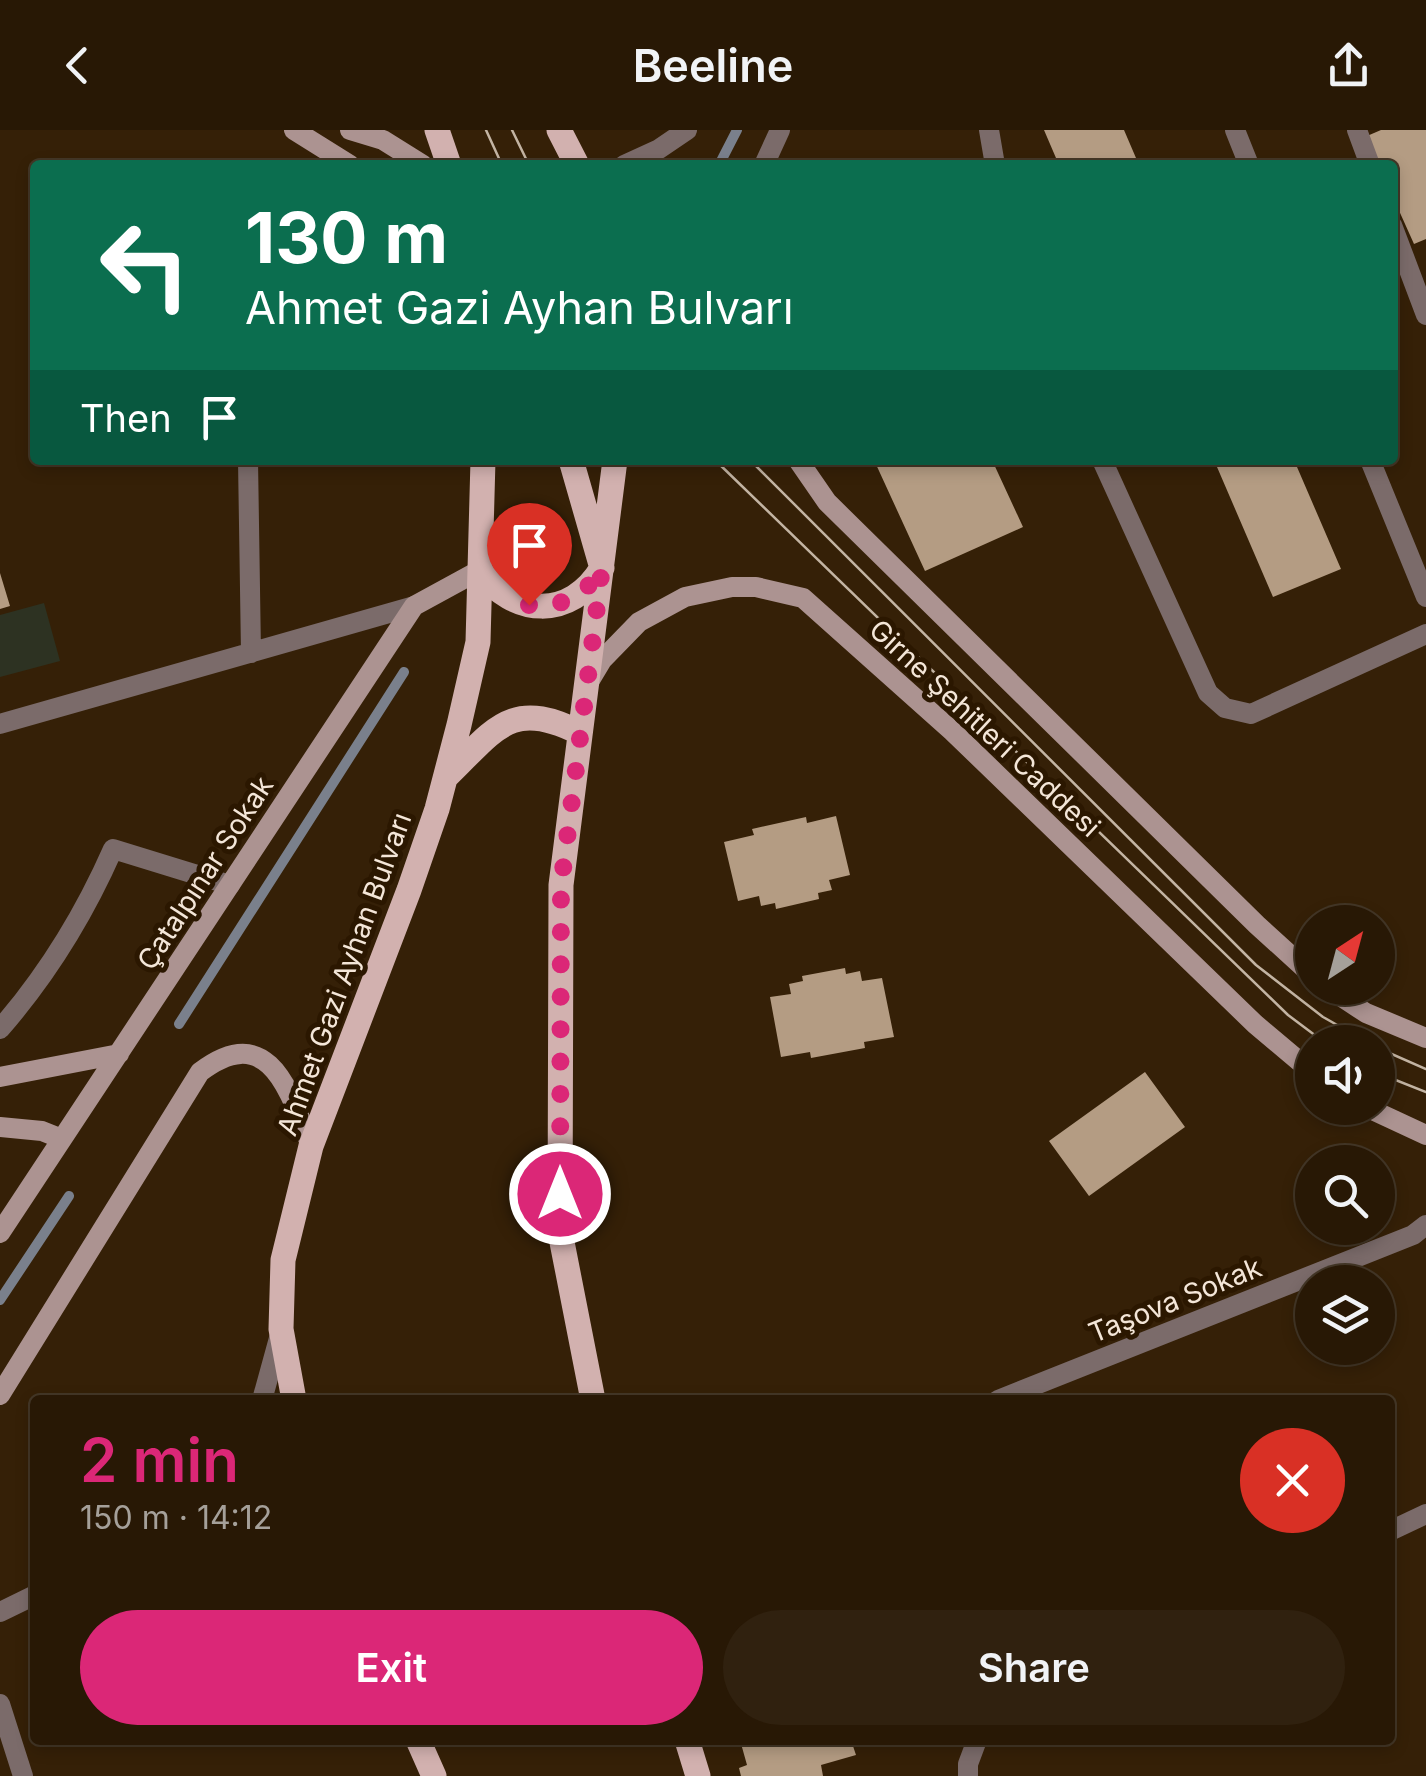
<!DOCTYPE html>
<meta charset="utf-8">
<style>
body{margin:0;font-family:Inter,sans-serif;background:#30210f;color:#f1f3f6;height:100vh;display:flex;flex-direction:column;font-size:38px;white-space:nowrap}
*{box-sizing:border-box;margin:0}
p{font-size:32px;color:#a5a09a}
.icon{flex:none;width:55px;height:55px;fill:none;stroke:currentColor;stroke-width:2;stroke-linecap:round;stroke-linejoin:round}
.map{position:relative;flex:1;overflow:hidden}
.sheet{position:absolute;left:30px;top:1265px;width:1365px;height:350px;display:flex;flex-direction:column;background:#281805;border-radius:10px;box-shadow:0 5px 15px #0003,0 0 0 2px #443727}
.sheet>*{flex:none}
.hud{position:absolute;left:30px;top:30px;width:1368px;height:305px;border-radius:10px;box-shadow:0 5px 15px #0003,0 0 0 2px #443727;background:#0b6e4f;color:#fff;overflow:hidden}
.needle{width:65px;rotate:36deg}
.fabs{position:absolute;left:1295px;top:775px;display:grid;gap:20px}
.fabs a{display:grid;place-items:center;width:100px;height:100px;border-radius:50%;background:#281805;box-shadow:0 5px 15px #0003,0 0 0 2px #443727;font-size:50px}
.pin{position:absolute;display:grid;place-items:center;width:85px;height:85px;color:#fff;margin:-102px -42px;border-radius:50% 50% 50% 0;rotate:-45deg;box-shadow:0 0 10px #0007}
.pin .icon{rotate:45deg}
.me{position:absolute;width:110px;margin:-55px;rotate:0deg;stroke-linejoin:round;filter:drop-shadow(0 0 8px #0008)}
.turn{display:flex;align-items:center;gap:35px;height:210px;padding:0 50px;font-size:45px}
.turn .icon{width:130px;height:130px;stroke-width:2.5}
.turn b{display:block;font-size:70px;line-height:85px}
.then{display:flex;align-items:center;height:95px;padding:0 50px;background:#0003;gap:20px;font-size:38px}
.round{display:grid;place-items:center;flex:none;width:105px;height:105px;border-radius:52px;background:#30210f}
.summary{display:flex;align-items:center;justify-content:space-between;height:170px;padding:0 50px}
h1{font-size:60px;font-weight:600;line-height:75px;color:#db2777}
.button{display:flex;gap:20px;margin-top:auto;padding:20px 50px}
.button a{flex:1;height:115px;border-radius:60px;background:#db2777;color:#fff;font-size:40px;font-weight:600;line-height:115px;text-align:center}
.button a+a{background:#30210f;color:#f1f3f6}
header{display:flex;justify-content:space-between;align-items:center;height:130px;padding:0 50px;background:#281805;font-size:45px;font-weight:600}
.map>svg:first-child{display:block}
</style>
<header><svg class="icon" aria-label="back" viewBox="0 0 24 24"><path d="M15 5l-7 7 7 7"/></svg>Beeline<svg class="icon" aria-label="share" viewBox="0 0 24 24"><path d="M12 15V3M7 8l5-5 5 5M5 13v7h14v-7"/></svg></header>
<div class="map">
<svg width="1426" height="1646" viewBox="0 0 1426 1646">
<rect width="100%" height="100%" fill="#352007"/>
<path fill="#2d3222" d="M 44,473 L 60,531 L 0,547 L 0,485 Z"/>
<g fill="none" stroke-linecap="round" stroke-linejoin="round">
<path stroke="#7a808c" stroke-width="10" d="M 719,35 L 737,0
M 179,894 L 404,542
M 0,1170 L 69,1066"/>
</g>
<path fill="#b49c83" d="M 1044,0 L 1124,0 L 1139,35 L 1059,35 Z
M 1381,0 L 1426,0 L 1426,109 L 1414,114 L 1392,65 L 1392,35 L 1379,35 L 1367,6 Z
M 874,330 L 992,330 L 1023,397 L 925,441 Z
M 1214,330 L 1294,330 L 1341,439 L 1273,467 Z
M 0,443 L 10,476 L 0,479 Z
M 836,686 L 850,745 L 829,750 L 832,760 L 818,763 L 819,769 L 776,779 L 775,773 L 761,776 L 759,766 L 738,771 L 724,712 L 754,705 L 752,699 L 806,687 L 807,693 Z
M 845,838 L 846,844 L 860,841 L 862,851 L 882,848 L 894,907 L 864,912 L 865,918 L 811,928 L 810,922 L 781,927 L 770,867 L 791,864 L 789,854 L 803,851 L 802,846 Z
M 1145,942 L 1185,997 L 1089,1066 L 1049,1011 Z
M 740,1610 L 851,1610 L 856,1625 L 821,1635 L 823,1646 L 741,1646 L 739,1638 L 747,1635 Z"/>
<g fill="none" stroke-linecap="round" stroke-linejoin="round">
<path stroke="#7b6b6a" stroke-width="20" d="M 989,0 L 995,35
M 1235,0 L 1249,35
M 1357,0 L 1370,35
M 624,35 L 659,19 L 687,0
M 764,35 L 780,0
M 1392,95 L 1426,185
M 248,330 L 251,523
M 1102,330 L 1208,563 L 1225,578 L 1251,584 L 1426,504
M 1370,330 L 1426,467
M 0,594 L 414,476
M 0,899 C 47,845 84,785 113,719 L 230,755
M 262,1270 L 281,1201
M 998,1270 L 1413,1105 L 1426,1095
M 1390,1401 L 1426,1384
M 0,1482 L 35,1465
M 0,1574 L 23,1646
M 968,1646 L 968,1634 L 977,1610"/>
<path stroke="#ac9391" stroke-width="20" d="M 294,0 L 350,35
M 350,0 L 383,10 L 423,35
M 798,330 L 827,372 L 1257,795 L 1312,845
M 590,550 L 602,530 L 639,492 L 685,467 L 732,457 L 756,457 L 803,468 L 952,601 L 1255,894 L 1312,942
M 1328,858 L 1366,883 L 1426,908
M 0,947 L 119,924
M 1368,978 L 1426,1005
M 0,997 L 42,1001 L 62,1009
M 0,1103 L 414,476 L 480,440
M 0,1265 L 200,942 C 270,889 290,964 311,1016"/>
<path stroke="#d2b1af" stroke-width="25" d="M 437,0 L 449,35
M 559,0 L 577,35
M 480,440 C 513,487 571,490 602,438 L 571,330
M 446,647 C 494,601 510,567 580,603
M 294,1270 L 281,1199 L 283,1130 L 311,1016 L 409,760 L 437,679 L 459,595 L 478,512 L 483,330
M 593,1270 L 560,1102 L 561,755 L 615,330
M 418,1610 L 434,1646
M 687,1610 L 698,1646"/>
<path stroke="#c3b4a3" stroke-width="2.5" d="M 486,0 L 502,35
M 512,0 L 529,35
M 715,330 L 1288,885 L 1324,912
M 750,330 L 1256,835 L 1323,887 L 1367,912
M 1378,918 L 1426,939
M 1378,943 L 1426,962"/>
</g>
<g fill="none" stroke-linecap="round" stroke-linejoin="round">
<path stroke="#db2777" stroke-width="18" stroke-dasharray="0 32.4" d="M 529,475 C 562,478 585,466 602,438 L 561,755 L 560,1064"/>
</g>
<g text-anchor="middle" stroke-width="10" stroke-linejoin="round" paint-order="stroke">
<g font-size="28" fill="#f4e6d8" stroke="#2b1700">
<text transform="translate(985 598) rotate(43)" y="10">Girne Şehitleri Caddesi</text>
<text transform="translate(205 743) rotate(-57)" y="10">Çatalpınar Sokak</text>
<text transform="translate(344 844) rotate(-70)" y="10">Ahmet Gazi Ayhan Bulvarı</text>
<text transform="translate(1175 1170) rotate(-22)" y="10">Taşova Sokak</text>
</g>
</g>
</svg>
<div class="fabs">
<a><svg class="needle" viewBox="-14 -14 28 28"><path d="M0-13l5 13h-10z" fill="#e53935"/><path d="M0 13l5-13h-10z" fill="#a5a09a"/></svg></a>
<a><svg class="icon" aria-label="sound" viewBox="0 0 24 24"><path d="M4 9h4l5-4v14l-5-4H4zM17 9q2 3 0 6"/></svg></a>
<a><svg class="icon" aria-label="search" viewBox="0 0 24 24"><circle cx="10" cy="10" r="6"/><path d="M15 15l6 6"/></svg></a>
<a><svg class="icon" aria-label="layers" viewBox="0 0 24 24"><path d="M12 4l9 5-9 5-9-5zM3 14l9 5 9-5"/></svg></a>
</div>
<div class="pin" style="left:529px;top:475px;background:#d93025"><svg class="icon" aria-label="arrive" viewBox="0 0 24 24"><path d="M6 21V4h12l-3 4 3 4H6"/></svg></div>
<svg class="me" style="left:560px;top:1064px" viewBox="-20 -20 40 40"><circle r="17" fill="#db2777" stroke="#fff" stroke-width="3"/><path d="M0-11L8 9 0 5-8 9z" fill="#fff"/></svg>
<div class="hud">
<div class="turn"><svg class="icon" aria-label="left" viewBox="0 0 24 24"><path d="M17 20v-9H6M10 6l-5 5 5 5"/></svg><div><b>130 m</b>Ahmet Gazi Ayhan Bulvarı</div></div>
<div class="then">Then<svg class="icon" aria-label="arrive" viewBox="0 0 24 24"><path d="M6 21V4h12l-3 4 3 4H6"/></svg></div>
</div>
<section class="sheet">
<div class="summary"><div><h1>2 min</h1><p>150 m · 14:12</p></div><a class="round" style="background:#d93025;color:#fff"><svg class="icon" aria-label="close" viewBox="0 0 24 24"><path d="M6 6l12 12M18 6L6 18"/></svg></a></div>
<div class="button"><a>Exit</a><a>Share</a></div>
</section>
</div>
